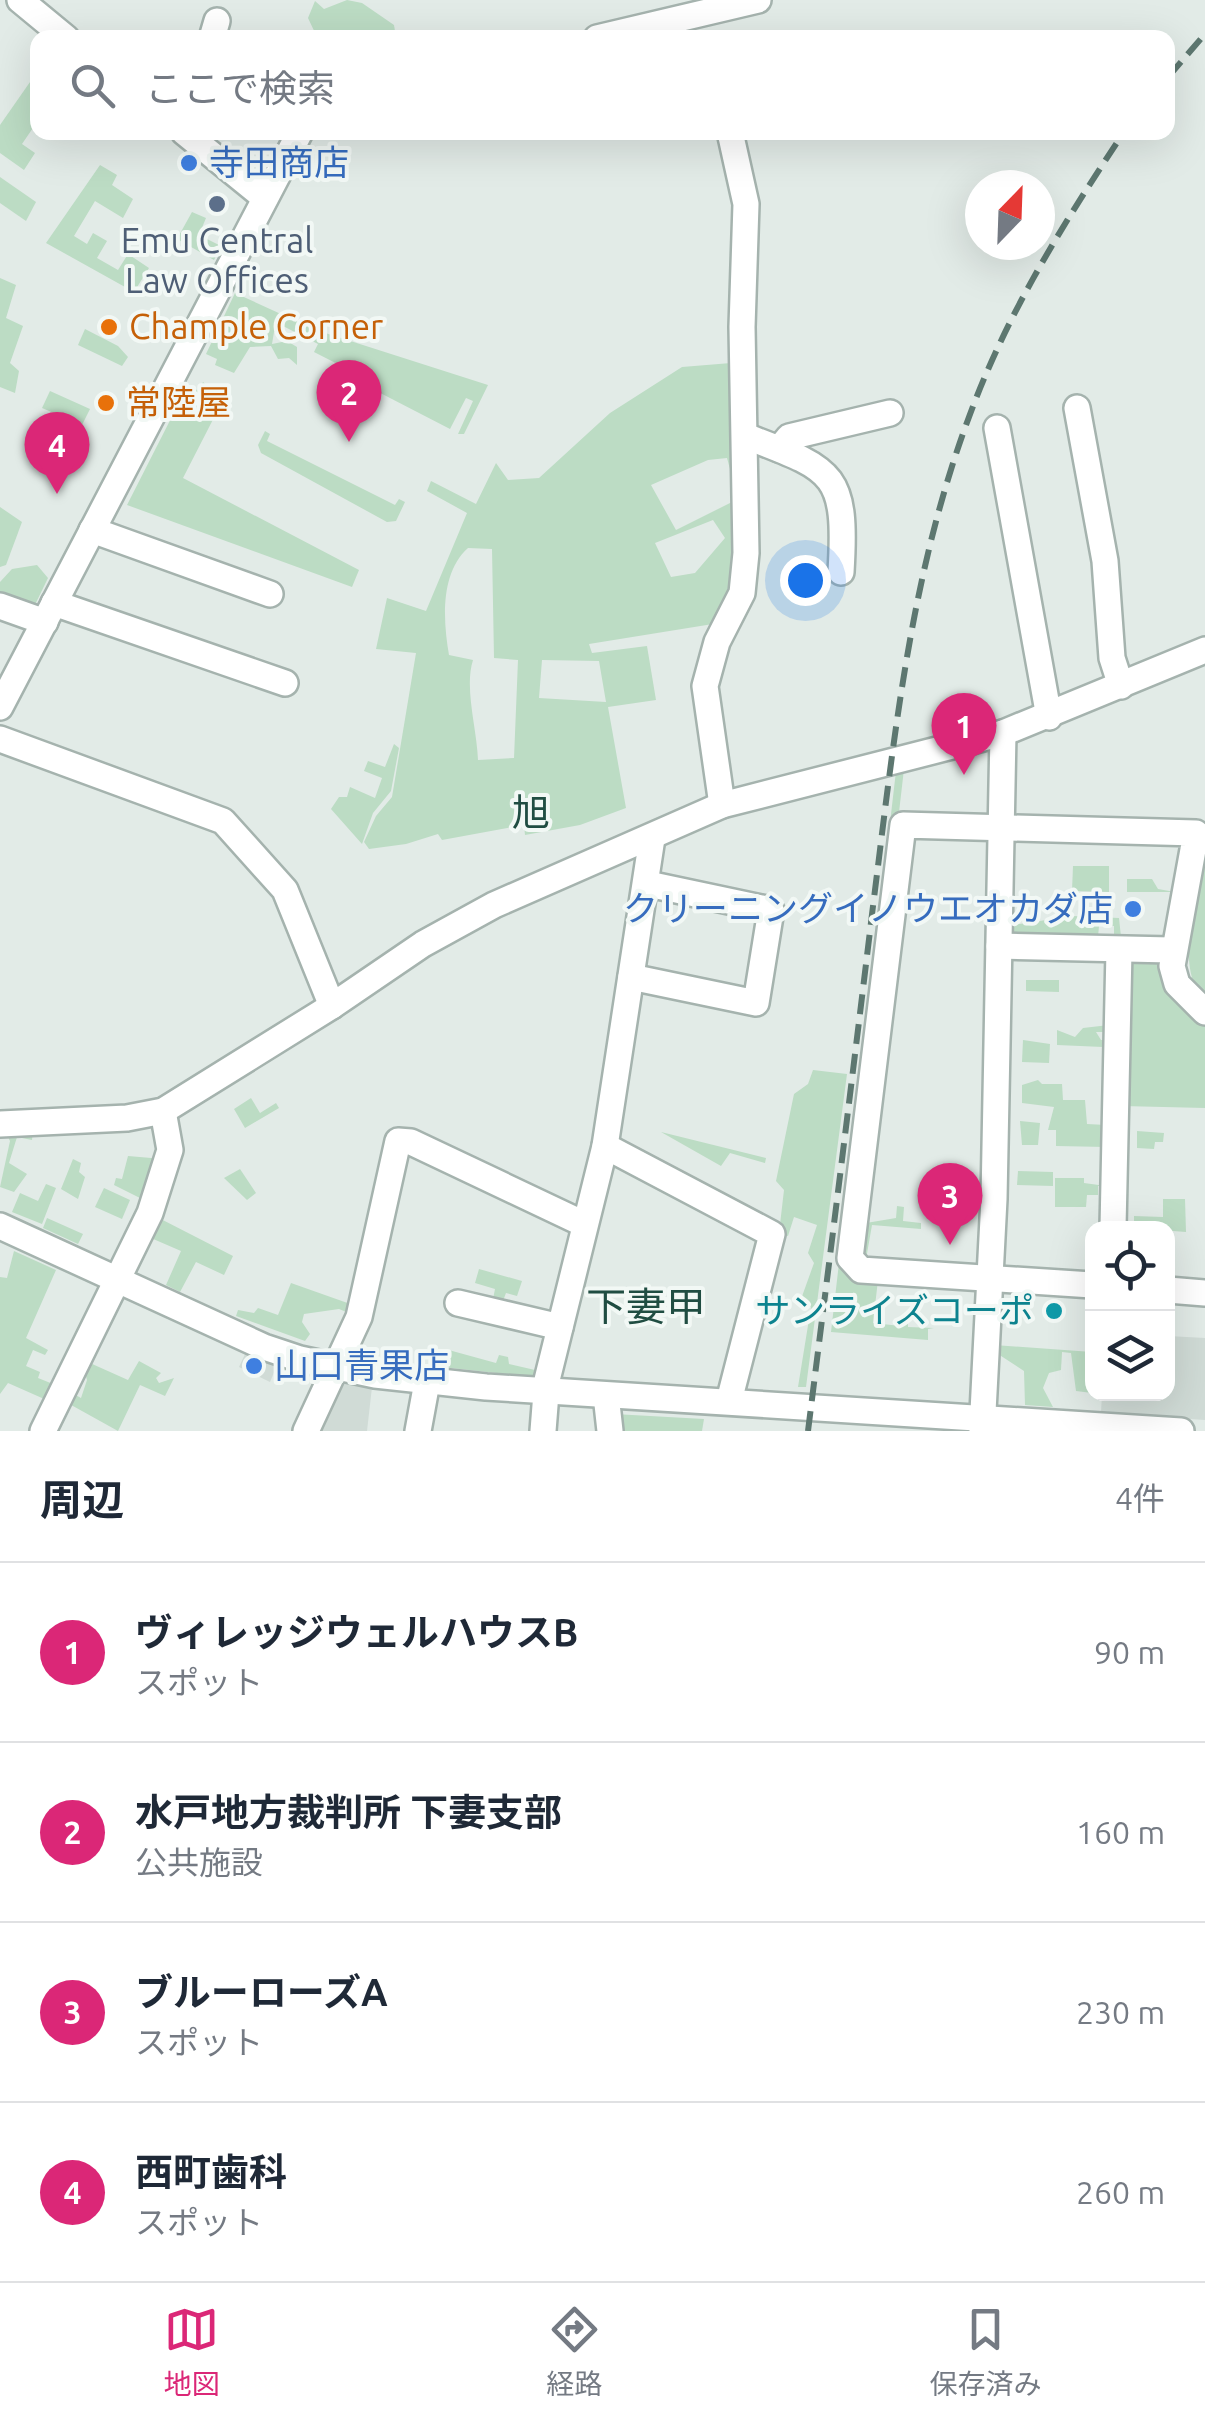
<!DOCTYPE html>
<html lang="ja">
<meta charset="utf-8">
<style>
:root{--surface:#fff;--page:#f6f6f7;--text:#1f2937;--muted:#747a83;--line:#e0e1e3;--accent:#db2777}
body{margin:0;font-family:Ubuntu,"Noto Sans JP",sans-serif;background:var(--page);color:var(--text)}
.controls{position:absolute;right:30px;bottom:30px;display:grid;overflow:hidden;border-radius:20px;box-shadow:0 10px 40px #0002}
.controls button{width:90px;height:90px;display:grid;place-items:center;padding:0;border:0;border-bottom:2px solid var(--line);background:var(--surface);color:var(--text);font:50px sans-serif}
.compass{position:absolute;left:965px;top:170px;width:90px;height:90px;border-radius:50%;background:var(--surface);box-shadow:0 10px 40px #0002;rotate:23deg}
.you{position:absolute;left:805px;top:580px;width:35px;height:35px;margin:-25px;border:8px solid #fff;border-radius:50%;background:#1a73e8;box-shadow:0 0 0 15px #1a73e833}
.badge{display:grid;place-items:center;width:65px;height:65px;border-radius:50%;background:var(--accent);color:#fff;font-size:32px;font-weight:700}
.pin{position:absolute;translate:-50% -82px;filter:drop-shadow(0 2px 5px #0008)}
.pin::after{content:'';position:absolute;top:52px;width:35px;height:30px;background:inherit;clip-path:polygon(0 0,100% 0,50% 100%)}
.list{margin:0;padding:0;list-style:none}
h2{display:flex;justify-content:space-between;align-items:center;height:130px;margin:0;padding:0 40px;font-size:42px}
h2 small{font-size:32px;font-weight:400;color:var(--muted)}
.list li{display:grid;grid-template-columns:65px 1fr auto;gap:30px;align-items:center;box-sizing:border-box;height:180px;padding:0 40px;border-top:2px solid var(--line)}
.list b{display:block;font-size:38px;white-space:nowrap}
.list p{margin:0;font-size:32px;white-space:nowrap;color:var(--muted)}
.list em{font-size:32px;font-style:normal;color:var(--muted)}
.icon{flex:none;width:55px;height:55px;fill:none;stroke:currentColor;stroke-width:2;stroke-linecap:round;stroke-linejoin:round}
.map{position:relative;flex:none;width:1205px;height:1431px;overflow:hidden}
.search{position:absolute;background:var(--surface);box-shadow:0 10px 40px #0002;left:30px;right:30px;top:30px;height:110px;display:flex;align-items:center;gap:25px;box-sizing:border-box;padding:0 35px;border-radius:20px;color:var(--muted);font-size:38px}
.sheet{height:850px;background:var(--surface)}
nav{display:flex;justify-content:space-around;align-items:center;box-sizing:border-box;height:140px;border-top:2px solid var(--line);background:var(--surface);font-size:28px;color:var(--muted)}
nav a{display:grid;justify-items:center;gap:5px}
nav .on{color:var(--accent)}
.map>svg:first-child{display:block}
</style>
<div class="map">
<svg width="1205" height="1431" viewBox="0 0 1205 1431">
<rect width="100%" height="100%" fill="#e2ebe7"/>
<g fill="#d0dbd6">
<polygon points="1168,1336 1205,1338 1205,1420 1101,1413 1102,1394 1168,1394"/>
<polygon points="246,1352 278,1363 270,1382 239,1367"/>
<polygon points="333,1379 372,1387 367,1431 306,1431"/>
</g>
<g fill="#bcdcc4" fill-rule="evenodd">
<polygon points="347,0 362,3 394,25 396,37 317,37 308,18 315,1 324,9"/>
<polygon points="37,72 37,122 22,144 35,153 24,170 0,153 0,125"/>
<polygon points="100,165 117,175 112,185 133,199 123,218 95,201 74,236 87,244 93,233 107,241 97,258 118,270 128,254 149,268 134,292 46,243"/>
<polygon points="0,177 36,202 26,221 0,203"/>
<polygon points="192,212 206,218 199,235 221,246 214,260 177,239"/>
<polygon points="0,278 16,285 6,318 23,326 10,363 19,371 15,393 0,387"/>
<polygon points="235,293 316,330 488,385 464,434 458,434 473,401 466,398 450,429 359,382 361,376 314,352 318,344 283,326 278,333 274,332 272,344 287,341 297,347 297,365 289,358 278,359 271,346 250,347 234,373 215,365 217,359 206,354"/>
<polygon points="85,329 118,346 128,357 122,366 78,345"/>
<path d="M731 363 733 480 727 458 708 460 651 485 676 530 742 497 738 558 730 561 731 568 737 569 719 623 589 644 592 653 647 646 656 700 608 707 626 808 580 825 525 835 524 825 442 840 438 834 406 844 369 849 364 842 376 816 392 797 416 653 376 649 387 598 426 611 467 513 427 491 431 481 476 504 496 463 508 480 539 478 610 413 682 367ZM713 520 725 538 695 573 671 577 655 543ZM468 548 492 549 494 658 518 660 514 758 478 760C477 729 464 688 473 660L449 655C443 621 440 573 468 548ZM542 660 599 661 606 702 539 698Z"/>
<polygon points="203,382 223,400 183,478 359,570 352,587 127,505 188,385 199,391"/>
<polygon points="50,391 90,409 82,425 42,408"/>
<polygon points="265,431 270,434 267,441 395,505 399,499 405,502 396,521 387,522 261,453 258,445"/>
<polygon points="0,507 22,522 6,565 0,567"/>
<polygon points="37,565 48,578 32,611 0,599 0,582 12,569"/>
<polygon points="394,744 399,748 391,791 373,813 362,844 331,809 339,797 347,797 350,787 375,798 382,778 364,771 368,761 385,767"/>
<polygon points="904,769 846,1271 850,1278 878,1280 873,1323 901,1326 902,1317 908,1317 908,1327 934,1328 928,1329 928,1340 831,1332 896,771"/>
<path d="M1205 839V999C1172 973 1198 874 1205 839Z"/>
<polygon points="1073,866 1109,866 1109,892 1072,891"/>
<polygon points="1127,879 1152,879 1158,889 1175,892 1127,892"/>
<polygon points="1073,916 1119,918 1121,937 1114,940 1114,926 1099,926 1098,937 1069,940 1069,934 1041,933 1040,941 1017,941 1005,926"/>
<polygon points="1136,959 1158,960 1205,1020 1205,1108 1122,1106 1130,964"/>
<polygon points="1026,980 1059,980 1059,992 1026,991"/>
<polygon points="1109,1025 1109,1032 1096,1032 1101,1040 1112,1040 1103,1047 1057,1045 1057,1030 1075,1037 1083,1028"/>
<polygon points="1023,1040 1050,1044 1049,1063 1022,1062"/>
<polygon points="813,1070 847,1074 806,1387 798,1387 811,1307 800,1302 814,1263 808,1253 817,1225 794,1217 788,1236 779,1233 784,1190 776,1181 794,1094 808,1084"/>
<polygon points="1038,1080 1042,1084 1062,1084 1063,1100 1085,1100 1087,1124 1106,1125 1107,1147 1056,1146 1056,1130 1048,1130 1054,1107 1022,1103 1022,1085"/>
<polygon points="251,1098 260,1113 276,1103 279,1108 245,1128 234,1109"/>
<polygon points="1020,1121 1040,1123 1038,1145 1022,1145"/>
<polygon points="33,1129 32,1140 17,1137 9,1163 27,1174 14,1192 0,1187 10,1141 5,1131"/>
<polygon points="1137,1131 1164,1133 1163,1142 1155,1142 1154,1149 1137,1148"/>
<polygon points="661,1132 766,1158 765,1163 730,1153 721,1166"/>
<polygon points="128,1156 163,1159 142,1199 114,1185 116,1178 122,1179"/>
<polygon points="73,1159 81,1163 79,1172 85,1177 78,1199 61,1189"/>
<polygon points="240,1169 256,1193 247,1200 224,1178"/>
<polygon points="1018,1171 1053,1172 1053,1186 1017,1185"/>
<polygon points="1055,1178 1084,1178 1084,1183 1106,1186 1098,1186 1098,1195 1087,1195 1086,1207 1055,1207"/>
<polygon points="46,1184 56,1188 42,1224 12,1212 20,1193 38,1201"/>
<polygon points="104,1188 130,1200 122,1219 95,1207"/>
<polygon points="1163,1199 1185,1199 1186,1232 1134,1228 1134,1216 1163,1217"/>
<polygon points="897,1206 904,1207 903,1221 921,1223 921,1229 872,1225 865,1265 855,1251 860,1224 896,1218"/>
<polygon points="153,1215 233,1256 224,1275 196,1262 180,1292 166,1285 181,1251 144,1235"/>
<polygon points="47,1218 83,1234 78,1244 43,1228"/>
<polygon points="14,1251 56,1270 26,1338 48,1350 45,1355 33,1350 26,1366 40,1372 38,1378 58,1386 51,1402 8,1383 0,1394 0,1277 7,1278"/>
<polygon points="479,1269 522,1281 517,1296 506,1293 501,1306 492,1304 495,1289 475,1283"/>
<polygon points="291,1283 356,1306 354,1315 339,1309 304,1314 302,1322 310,1334 305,1341 236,1316 238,1310 254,1313 258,1308 278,1315"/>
<polygon points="994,1345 1092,1352 1092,1393 1076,1391 1071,1353 1062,1352 1061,1370 1049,1373 1043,1388 1053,1407 1025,1405 1024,1371 998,1354"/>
<polygon points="445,1349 496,1363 499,1355 508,1357 509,1364 535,1370 534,1377 442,1367"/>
<polygon points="81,1359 128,1380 139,1361 161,1373 156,1378 159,1383 174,1378 165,1396 140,1385 118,1431 64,1401 72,1393 81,1398 87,1380"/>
<polygon points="614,1414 704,1419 702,1431 616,1431"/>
</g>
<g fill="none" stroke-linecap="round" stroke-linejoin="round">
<g stroke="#a5b3ae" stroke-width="30">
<g id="minor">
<polyline points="20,0 66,38"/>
<polyline points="212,38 217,21"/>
<polyline points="597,38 758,0"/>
<polyline points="184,132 265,198"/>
<polyline points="1077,408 1105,561 1112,658 1121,686"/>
<polyline points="997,428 1049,717"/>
<path d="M745 436C834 470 847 472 841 572"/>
<polyline points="779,449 789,437 890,413"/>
<polyline points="92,530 270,594"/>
<polyline points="54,603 285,683"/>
<polyline points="0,606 45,622"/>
<polyline points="0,707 300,132"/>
<polyline points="0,739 223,821 285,890 332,1006"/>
<polyline points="722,805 705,686 717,642 742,593 746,553 742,327 746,204 730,132"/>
<polyline points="999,946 1171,950"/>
<polyline points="631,977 756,1003 771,910 648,884"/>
<polyline points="0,1124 127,1118 163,1111 332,1006 423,944 494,905 722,805 1003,733 1205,650"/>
<polyline points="605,1146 772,1234 729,1401"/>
<polyline points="0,1226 264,1347 300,1359 375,1375 486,1387 1181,1431"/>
<polyline points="1113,1228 1119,950"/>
<polyline points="1092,1285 861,1270 850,1258 903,825 1196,833 1172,966 1177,984 1205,1012"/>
<polyline points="1168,1290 1205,1293"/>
<polyline points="458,1303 560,1327"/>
<polyline points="606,1395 610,1431"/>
<polyline points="43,1431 150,1213 170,1150 163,1111"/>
<polyline points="306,1431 359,1317 398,1141 411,1142 584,1224"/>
<polyline points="418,1431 427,1382"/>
<polyline points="543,1431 547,1380 605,1146 652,838"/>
<polyline points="982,1431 994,1199 1003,733"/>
</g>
</g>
<use href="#minor" stroke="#fff" stroke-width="25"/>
<g stroke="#5d7770" stroke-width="6" stroke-dasharray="20 10" stroke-linecap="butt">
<polyline points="1168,77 1205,34"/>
<path d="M808 1431C830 1256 852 1081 873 906 894 740 910 575 969 417 1007 313 1063 224 1124 132"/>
</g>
</g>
<g fill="#3f7fe0" stroke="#f2f8f5" stroke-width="4">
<circle cx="189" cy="163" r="10"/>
<circle cx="1133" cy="909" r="10"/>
<circle cx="254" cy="1366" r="10"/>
</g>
<circle fill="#5c6f8a" stroke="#f2f8f5" stroke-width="4" cx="217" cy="204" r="10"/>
<g fill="#e8710a" stroke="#f2f8f5" stroke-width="4">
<circle cx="109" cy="327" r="10"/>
<circle cx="106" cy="403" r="10"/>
</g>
<circle fill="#0f9aa8" stroke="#f2f8f5" stroke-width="4" cx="1054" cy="1311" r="10"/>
<g text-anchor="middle" stroke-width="8" stroke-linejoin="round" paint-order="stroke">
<g font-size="35" fill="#366cbe" stroke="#f2f8f5" text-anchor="start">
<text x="209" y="175">寺田商店</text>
<text x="1113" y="921" text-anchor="end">クリーニングイノウエオカダ店</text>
<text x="274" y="1378">山口青果店</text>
</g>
<g font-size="35" fill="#4e5e75" stroke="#f2f8f5">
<text x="217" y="253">Emu Central<tspan x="217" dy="40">Law Offices</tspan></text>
</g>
<g font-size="35" fill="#c56008" stroke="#f2f8f5" text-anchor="start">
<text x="129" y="339">Chample Corner</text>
<text x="126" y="415">常陸屋</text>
</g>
<g font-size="35" fill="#0d838f" stroke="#f2f8f5" text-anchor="end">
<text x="1034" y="1323">サンライズコーポ</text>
</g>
<g font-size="38" fill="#204d42" stroke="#f2f8f5">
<text x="531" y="826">旭</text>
</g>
<g font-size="40" fill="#204d42" stroke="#f2f8f5">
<text x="646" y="1321">下妻甲</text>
</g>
</g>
</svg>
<div class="controls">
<button><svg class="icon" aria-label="locate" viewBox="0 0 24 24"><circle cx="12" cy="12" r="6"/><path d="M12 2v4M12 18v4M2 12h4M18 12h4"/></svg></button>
<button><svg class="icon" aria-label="layers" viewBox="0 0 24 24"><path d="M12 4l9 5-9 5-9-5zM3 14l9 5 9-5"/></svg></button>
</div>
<svg class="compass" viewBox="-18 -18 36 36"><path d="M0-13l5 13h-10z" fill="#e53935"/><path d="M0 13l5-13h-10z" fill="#747a83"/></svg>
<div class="you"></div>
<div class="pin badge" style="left:964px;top:775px">1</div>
<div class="pin badge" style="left:349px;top:442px">2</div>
<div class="pin badge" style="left:950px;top:1245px">3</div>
<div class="pin badge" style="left:57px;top:494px">4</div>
<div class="search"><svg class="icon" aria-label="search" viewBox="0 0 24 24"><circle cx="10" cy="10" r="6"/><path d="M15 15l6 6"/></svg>ここで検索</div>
</div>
<section class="sheet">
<h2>周辺<small>4件</small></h2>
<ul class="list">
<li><span class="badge">1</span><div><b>ヴィレッジウェルハウスB</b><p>スポット</p></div><em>90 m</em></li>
<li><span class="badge">2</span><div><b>水戸地方裁判所 下妻支部</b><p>公共施設</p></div><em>160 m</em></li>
<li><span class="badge">3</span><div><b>ブルーローズA</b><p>スポット</p></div><em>230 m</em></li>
<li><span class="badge">4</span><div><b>西町歯科</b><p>スポット</p></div><em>260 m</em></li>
</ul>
</section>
<nav>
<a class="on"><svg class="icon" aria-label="map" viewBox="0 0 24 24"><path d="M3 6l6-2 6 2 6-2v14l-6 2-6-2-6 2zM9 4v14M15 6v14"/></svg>地図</a>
<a><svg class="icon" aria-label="directions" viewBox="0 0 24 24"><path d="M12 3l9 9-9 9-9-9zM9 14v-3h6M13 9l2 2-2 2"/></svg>経路</a>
<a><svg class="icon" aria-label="saved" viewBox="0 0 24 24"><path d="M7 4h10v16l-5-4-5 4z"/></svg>保存済み</a>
</nav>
